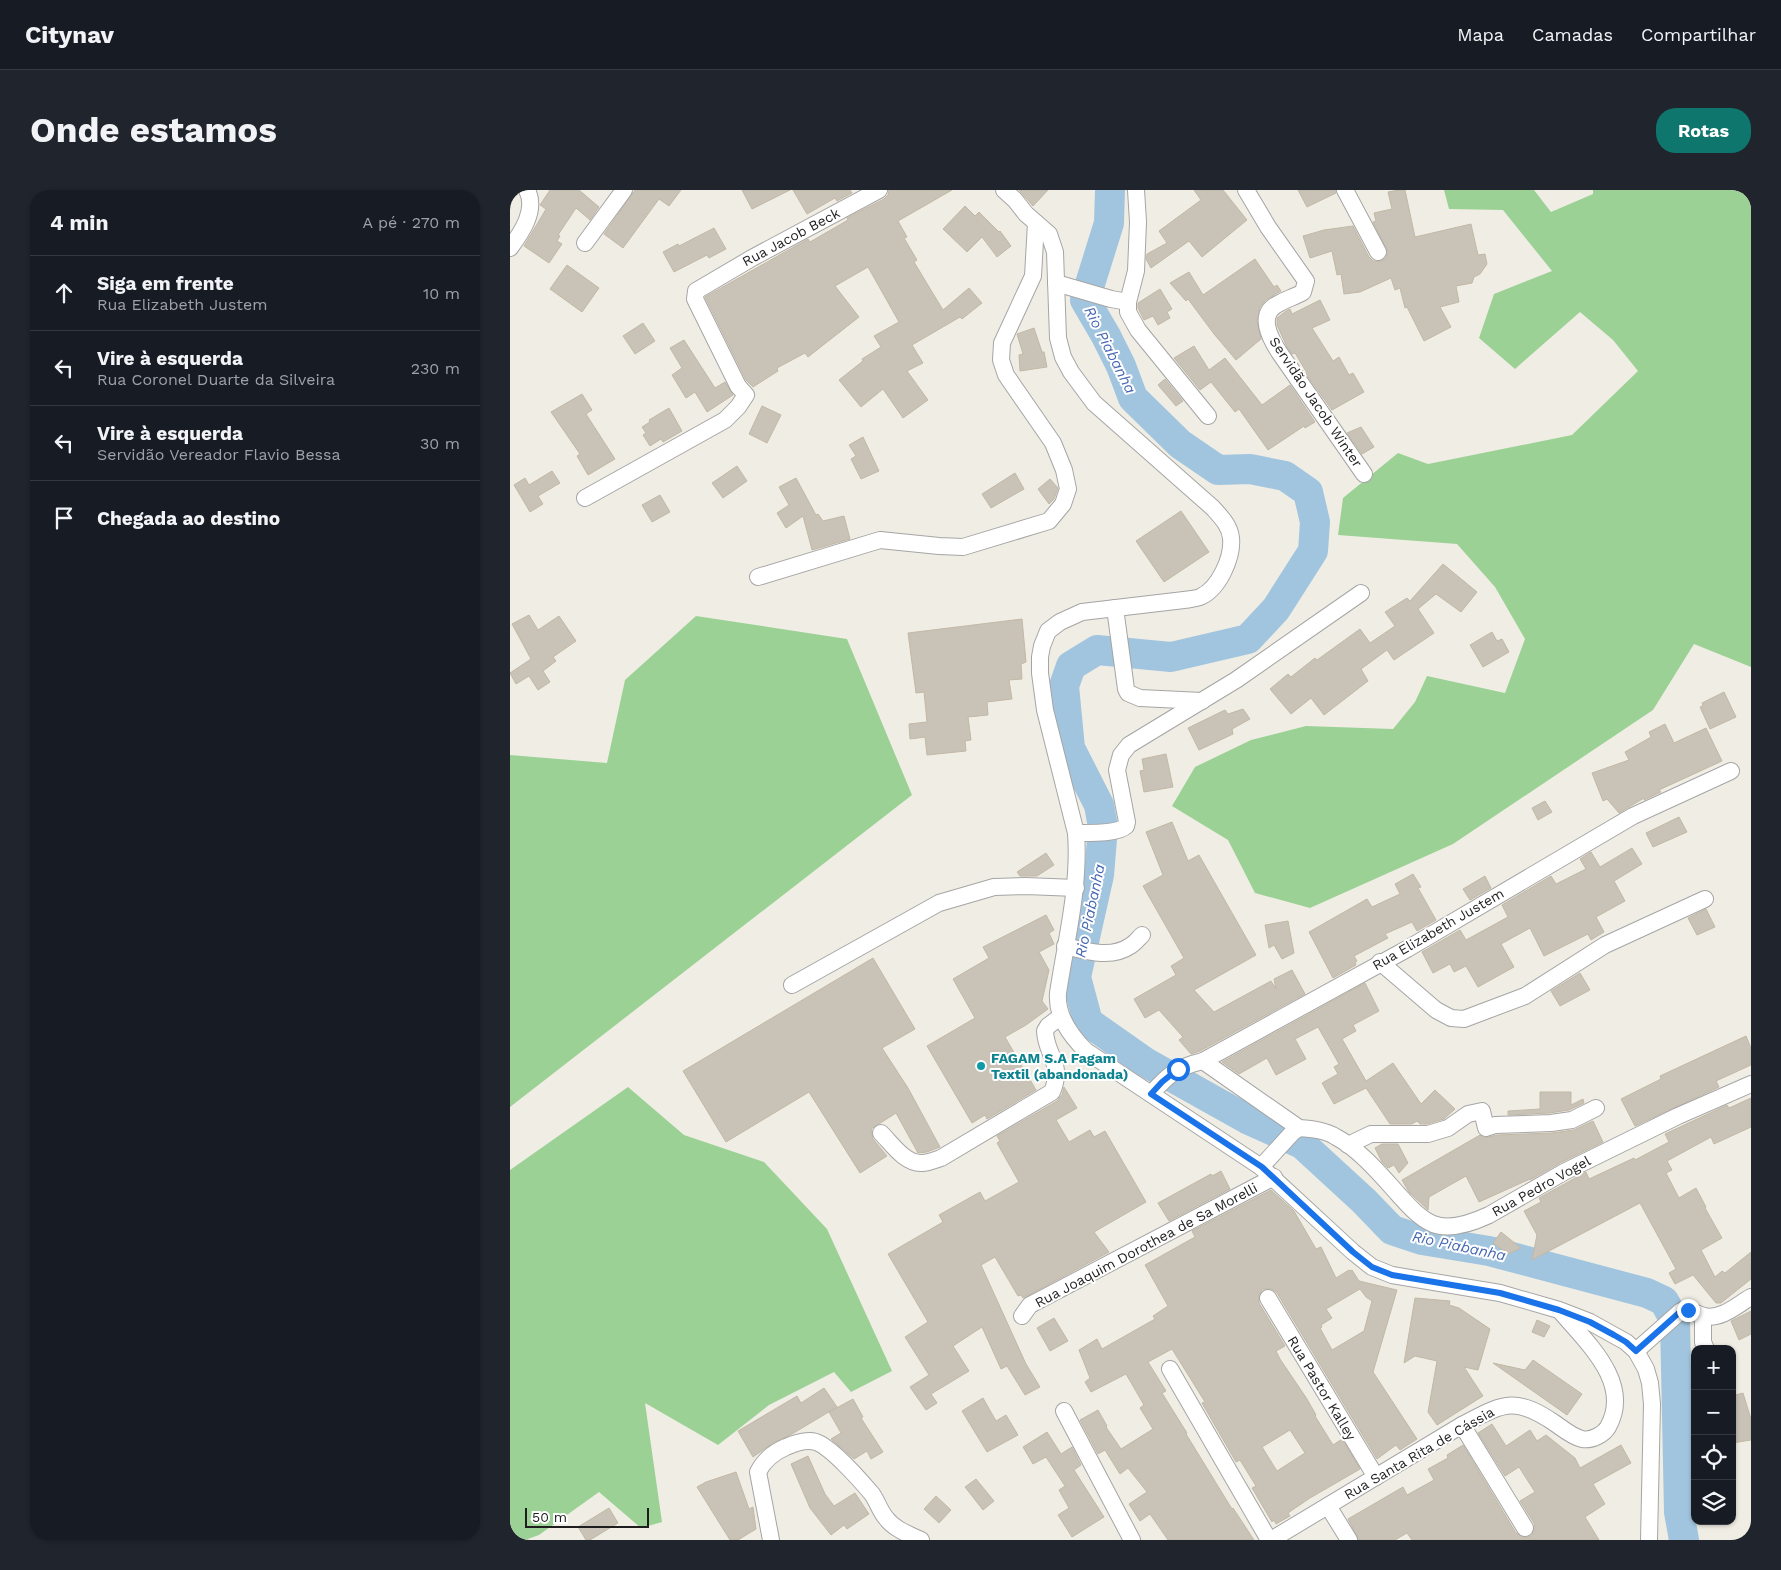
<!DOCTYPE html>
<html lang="pt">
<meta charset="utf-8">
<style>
:root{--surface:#171b24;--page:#20242c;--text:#f1f3f6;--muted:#9ea1a6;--line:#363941;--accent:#0f766e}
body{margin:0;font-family:"Work Sans",sans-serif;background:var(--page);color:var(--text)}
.controls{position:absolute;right:15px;bottom:15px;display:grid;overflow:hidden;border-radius:10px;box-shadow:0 1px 4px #0004}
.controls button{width:45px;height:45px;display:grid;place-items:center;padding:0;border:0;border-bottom:1px solid var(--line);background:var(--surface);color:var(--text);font:25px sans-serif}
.scale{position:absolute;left:15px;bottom:12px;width:124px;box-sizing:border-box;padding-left:5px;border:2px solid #1e1e1e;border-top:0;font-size:14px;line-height:18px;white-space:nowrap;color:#1e1e1e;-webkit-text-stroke:4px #fff;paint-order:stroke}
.stop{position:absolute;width:15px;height:15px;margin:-11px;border:4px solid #1a73e8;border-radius:50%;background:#fff}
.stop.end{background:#1a73e8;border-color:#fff;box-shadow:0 1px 5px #0008}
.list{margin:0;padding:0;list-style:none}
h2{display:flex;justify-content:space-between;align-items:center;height:65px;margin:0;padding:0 20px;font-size:21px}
h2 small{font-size:16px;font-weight:400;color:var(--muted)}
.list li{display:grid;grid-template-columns:32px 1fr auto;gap:15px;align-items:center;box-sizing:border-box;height:75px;padding:0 20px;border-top:1px solid var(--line)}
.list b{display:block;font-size:19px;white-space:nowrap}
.list p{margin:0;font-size:16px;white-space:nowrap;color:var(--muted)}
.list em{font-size:16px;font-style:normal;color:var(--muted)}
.icon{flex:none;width:28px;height:28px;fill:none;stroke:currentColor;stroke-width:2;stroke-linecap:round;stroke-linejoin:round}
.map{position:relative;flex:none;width:1241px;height:1350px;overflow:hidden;border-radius:20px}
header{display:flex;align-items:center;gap:30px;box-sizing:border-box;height:70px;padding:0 25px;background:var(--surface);border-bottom:1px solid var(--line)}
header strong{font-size:24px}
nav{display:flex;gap:28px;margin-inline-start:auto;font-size:18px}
.intro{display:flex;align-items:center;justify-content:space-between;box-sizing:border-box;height:120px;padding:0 30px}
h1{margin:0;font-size:35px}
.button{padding:12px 22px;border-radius:20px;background:var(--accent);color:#fff;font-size:18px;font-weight:700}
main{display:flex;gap:30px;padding:0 30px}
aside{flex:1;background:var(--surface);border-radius:20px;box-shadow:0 1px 4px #0004}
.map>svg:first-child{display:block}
</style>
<header>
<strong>Citynav</strong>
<nav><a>Mapa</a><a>Camadas</a><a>Compartilhar</a></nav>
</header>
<div class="intro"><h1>Onde estamos</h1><a class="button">Rotas</a></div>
<main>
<aside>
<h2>4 min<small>A pé · 270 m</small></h2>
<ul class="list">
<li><svg class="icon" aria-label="ahead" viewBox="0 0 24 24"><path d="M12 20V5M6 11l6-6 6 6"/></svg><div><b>Siga em frente</b><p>Rua Elizabeth Justem</p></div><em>10 m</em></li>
<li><svg class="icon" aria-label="left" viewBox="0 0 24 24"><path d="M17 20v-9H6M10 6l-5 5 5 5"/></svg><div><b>Vire à esquerda</b><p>Rua Coronel Duarte da Silveira</p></div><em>230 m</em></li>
<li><svg class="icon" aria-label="left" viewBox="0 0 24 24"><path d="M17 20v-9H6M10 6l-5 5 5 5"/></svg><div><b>Vire à esquerda</b><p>Servidão Vereador Flavio Bessa</p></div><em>30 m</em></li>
<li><svg class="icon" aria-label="arrive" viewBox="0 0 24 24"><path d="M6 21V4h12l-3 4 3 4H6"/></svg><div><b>Chegada ao destino</b></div></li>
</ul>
</aside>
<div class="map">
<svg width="1241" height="1350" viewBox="0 0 1241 1350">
<rect width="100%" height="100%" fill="#f0eee4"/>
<g fill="#9cd196">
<polygon points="934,0 1024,0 1041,22 1083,4 1083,0 1241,0 1241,477 1184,454 1143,520 943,654 800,718 745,703 718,650 662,616 685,577 741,550 796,536 883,539 905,512 917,486 995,503 1015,449 985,397 947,354 828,345 833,308 888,263 918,274 1062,245 1128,181 1103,150 1070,122 1005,179 969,148 984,104 1042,81 993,20 939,19"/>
<polygon points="186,426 337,449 402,605 0,917 0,565 97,573 115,490"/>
<polygon points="118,897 174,945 254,972 317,1039 382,1181 341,1202 324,1182 259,1215 208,1255 135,1213 152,1332 131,1338 89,1302 29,1345 15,1350 0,1350 0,980"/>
</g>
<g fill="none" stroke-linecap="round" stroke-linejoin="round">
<polyline stroke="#a2c5df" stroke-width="30" points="600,0 599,33 575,110 596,146 611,176 623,208 670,254 708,280 740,279 775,286 798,302 805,332 803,361 766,419 738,449 661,467 587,460 561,476 554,496 560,558 589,615 593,637 589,685 566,787 578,832 635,872 737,929 792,954 854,1011 882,1040 912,1050 979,1061 1137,1103 1154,1111 1165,1131 1169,1322 1174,1350"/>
</g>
<g fill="#c8c2b7" stroke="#c2b8a5" fill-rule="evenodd">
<polygon points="40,0 69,0 89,17 80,30 66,18 48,45 50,46 47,51 52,54 39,73 14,56 36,19 30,15"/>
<polygon points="125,0 171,0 159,16 149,9 113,58 94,44"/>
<polygon points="232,0 280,0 242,19"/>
<polygon points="283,0 340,0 342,3 327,11 325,8 297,24"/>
<polygon points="379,0 442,0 388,31 397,47 394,48 407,70 404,72 433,120 459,98 472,113 452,129 450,127 402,155 413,173 397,181 418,210 393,228 373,199 351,217 329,190 353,171 352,169 371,157 364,146 389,132 358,77 325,96 349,127 298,167 295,163 267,178 268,181 243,197 236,190 195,107 298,49 300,52 338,30 337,28 374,9 378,5"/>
<polygon points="509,0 538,0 523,16"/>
<polygon points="684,0 713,0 737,30 692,67 679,51 641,78 636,69 637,64 657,53 649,41 691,10"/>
<polygon points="788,0 825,0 826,3 797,17"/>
<polygon points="889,0 895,0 905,47 961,34 968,65 975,64 977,74 970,84 964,87 962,93 946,96 949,112 930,117 941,137 914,151 897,117 895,118 890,98 885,100 881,88 850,102 834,104 831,84 827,85 822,61 800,68 793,46 814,40 843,36 859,67 863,71 872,71 876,68 878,62 863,32 866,31 864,23 882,19 878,2"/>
<polygon points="455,16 465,26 469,22 489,42 490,41 501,56 487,67 472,47 457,62 433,39"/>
<polygon points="204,38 216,59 199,68 197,65 164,82 153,62 168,54 169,56"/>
<polygon points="745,69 764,97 767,95 771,101 756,110 750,118 747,131 751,149 726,170 704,144 678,109 676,111 660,93 679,82 693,105"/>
<polygon points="57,75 89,98 72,122 40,99"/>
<polygon points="650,99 662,119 657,122 660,128 648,135 643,126 634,130 628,118 628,113"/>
<polygon points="810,110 820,130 802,138 823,171 829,167 839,185 843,183 854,202 822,220 796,184 797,183 785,163 782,164 777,157 767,135 767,128 776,121 780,119 782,124"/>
<polygon points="133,133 145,151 125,164 113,146"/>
<polygon points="524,138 532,162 534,162 537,177 510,181 509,165 513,164 507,144"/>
<polygon points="174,150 205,198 215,192 223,205 197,222 185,202 176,208 162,185 172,178 160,158"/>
<polygon points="684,156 699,180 715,168 752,215 780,195 805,232 795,238 794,236 758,260 729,219 725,222 701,192 690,200 664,168"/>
<polygon points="655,189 673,211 666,216 648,195"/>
<polygon points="72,204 82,220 76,224 105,269 78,285 67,266 70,264 41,222"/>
<polygon points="252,216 271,225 257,253 239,244"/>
<polygon points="159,218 172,241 153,252 151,249 140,256 133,245 136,243 132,237 140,232 139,230"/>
<polygon points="851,237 864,257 852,264 837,243"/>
<polygon points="353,247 369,281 351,289 341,269 346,266 339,255"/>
<polygon points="227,276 237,291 213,308 202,293"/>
<polygon points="42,281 50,293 28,306 33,314 20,322 4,295 15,288 19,295"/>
<polygon points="505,283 514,299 481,318 472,304"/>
<polygon points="286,288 306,325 308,324 313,331 334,326 340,349 302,360 293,326 276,338 267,323 279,315 269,297"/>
<polygon points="540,289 548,298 544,309 539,314 528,299"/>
<polygon points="150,305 160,322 142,332 132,315"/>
<polygon points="671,321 699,362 654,392 626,351"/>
<polygon points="933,374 967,402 951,422 926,404 908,419 924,443 884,470 877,460 851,479 858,491 814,525 801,508 781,524 760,499 778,484 781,487 805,468 807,470 850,439 860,453 885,436 875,422 897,408 900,411"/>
<polygon points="19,425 28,440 49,426 66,451 43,467 46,471 33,481 40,492 28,500 19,486 6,494 0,483 21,469 2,434"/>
<polygon points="512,429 516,472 511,474 512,489 499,490 502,509 477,512 478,525 458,527 461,550 455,551 456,561 417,565 415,547 400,549 399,534 417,532 414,502 406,503 398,443"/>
<polygon points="982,442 987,451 992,449 999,462 973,477 960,455"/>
<polygon points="1214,502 1226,527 1200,539 1190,517 1193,516 1192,513"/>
<polygon points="733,519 740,529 722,539 723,544 689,560 678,538 715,520 718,524"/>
<polygon points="1155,534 1164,553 1196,538 1212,571 1149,600 1151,602 1134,610 1134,608 1109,623 1097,609 1093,611 1082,583 1119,570 1115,562 1141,547 1139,542"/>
<polygon points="656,564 663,597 634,602 630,581 634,580 632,569"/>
<polygon points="1035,611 1042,622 1028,630 1022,618"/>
<polygon points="1169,627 1177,642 1143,657 1136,643"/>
<polygon points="662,632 678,671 689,665 746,765 684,800 704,822 761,791 766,799 764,789 782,780 795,804 690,861 681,864 669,850 673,847 649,820 635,828 624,809 666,785 661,776 674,768 633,696 653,685 636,642"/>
<polygon points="1122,658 1132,674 1104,691 1115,711 1086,727 1094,742 1081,750 1078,744 1034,766 1020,738 991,754 1004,777 968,797 956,776 944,782 940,774 923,783 912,762 950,740 956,750 998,727 992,715 1041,686 1046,694 1076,679 1070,669 1081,662 1090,677"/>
<polygon points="536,663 544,675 527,686 510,686 507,682"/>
<polygon points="903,684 911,697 908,698 926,730 907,741 902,732 875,744 878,748 844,766 847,771 845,772 846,775 823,788 799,742 857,709 862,717 890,704 885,694"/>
<polygon points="975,686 981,698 960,710 953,699"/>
<polygon points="1196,719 1205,737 1187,745 1178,728"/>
<polygon points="536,725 544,740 539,743 544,754 529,762 539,780 532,811 538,819 516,835 495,847 526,900 477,929 475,925 462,933 417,856 465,828 443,789 479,768 473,757"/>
<polygon points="778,731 784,763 772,769 764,755 759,758 755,735"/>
<polygon points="363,768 405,839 372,858 398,898 430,957 417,962 408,963 386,923 361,939 363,949 377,966 350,983 299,902 216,952 173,881"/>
<polygon points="1070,783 1080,800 1050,816 1041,801"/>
<polygon points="855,793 869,821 843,835 846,841 832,849 856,891 883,873 911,914 925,900 945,919 934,929 917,934 910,934 907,931 902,934 880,934 856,898 824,914 812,893 828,884 824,877 829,874 808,837 785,849 796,869 766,885 757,868 729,884 712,872"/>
<polygon points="1236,846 1241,858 1241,875 1206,891 1209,897 1125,936 1111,909 1151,889 1150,886"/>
<polygon points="554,897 567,918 546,930 559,952 580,940 584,947 595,941 636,1012 584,1042 599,1062 513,1108 511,1105 508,1106 485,1067 471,1075 516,1174 530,1197 515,1205 497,1176 491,1179 472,1137 443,1156 459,1181 421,1204 427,1213 416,1220 400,1197 419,1185 395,1147 418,1132 378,1064 433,1032 429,1025 470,1002 475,1011 509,992 487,953 490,951 487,946 547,911 552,905"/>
<polygon points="1030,902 1061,902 1061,915 1073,909 1074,913 1059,920 1040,923 998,925 998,921 1030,919"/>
<polygon points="1241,908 1241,937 1204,954 1201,947 1157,971 1162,980 1156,983 1169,1008 1186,998 1196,1017 1195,1018 1212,1048 1191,1060 1205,1087 1212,1081 1215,1083 1241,1062 1241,1089 1211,1113 1206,1113 1183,1085 1165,1094 1159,1083 1166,1079 1130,1013 1022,1070 1027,1045 1014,1021 1031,1012 1029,1008 1076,982 1079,989 1124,968 1125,970 1159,952 1155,944 1217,915 1219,918"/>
<polygon points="1083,931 1093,952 1050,973 1020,990 1020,989 969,1012 956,986 919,1007 918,1020 899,1002 892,990 970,945 974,948 987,945 1042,943 1064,940"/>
<polygon points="872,954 888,954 898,973 889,983 884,975 878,978 872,972 865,958"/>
<polygon points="711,981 720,999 659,1031 648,1013 701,984 702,986"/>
<path d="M761 1000 784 1021 806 1059 811 1057 826 1088 839 1080 840 1081 842 1080 849 1091 887 1100 863 1182 907 1249 890 1260 886 1255 867 1269 767 1103 762 1099H753L749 1104V1113L775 1156 766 1161 770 1169 797 1209 806 1225 805 1226 823 1255 832 1249 850 1279 800 1308 778 1323 780 1326 766 1334 764 1330 762 1332 742 1298 746 1296 730 1270 726 1272 692 1213 695 1212 662 1159 638 1172 656 1201 652 1203 677 1243 676 1244 722 1319 723 1318 744 1350H658L640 1324 630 1331 619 1314 637 1302 618 1278 610 1284 595 1260 588 1264 570 1230 588 1220 597 1236 596 1237 611 1259 643 1239 630 1218 634 1215 616 1184 581 1202 575 1192 580 1188 569 1160 587 1149 592 1159 645 1129 643 1126 658 1116 635 1075 685 1047 682 1041ZM850 1099 856 1107 862 1111 854 1141 822 1160 810 1138 812 1137 811 1135 822 1128 816 1119ZM780 1240 795 1263 767 1281 752 1257Z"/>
<polygon points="991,1042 1011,1058 998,1064 983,1053"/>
<polygon points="905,1108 940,1111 939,1115 949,1118 980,1139 968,1180 954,1177 973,1206 927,1235 918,1222 927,1171 905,1166 894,1173"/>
<polygon points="1241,1121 1241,1144 1229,1150 1221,1131"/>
<polygon points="544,1128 558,1151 540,1161 527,1138"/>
<polygon points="1027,1130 1040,1136 1034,1147 1022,1142"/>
<polygon points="1023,1170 1072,1204 1057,1225 983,1173 1015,1180"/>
<polygon points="314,1198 327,1217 282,1244 263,1253 243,1267 228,1241 287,1206 291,1213"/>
<polygon points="1233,1203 1241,1229 1241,1250 1222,1253 1222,1235 1226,1234 1222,1221 1222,1206"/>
<polygon points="473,1208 486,1231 496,1225 508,1245 477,1262 452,1221"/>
<polygon points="343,1209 353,1227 351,1228 373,1262 361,1269 357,1261 344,1269 321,1249 331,1243 319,1222"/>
<polygon points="982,1234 996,1256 1020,1240 1027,1251 1036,1245 1065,1268 1070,1278 1111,1255 1121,1273 1083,1294 1095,1314 1075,1327 1089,1350 902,1350 897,1343 885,1350 849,1350 838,1329 893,1297 897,1305 924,1290 918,1279 938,1268 937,1265 953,1255 1006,1343 1015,1348 1021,1346 1025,1338 1024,1333 1010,1311 1025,1302 1009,1277 995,1286 968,1243"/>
<polygon points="537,1242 551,1264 562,1257 571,1275 564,1280 594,1327 562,1347 548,1325 559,1318 549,1300 555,1296 536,1267 523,1274 513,1257"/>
<polygon points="298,1266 315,1304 324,1316 345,1303 359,1324 337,1339 334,1335 321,1345 300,1318 281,1274"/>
<polygon points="226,1282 239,1319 243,1317 246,1339 228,1350 220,1350 187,1297 196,1292"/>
<polygon points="466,1289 484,1311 473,1320 455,1297"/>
<polygon points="426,1306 441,1320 429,1333 414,1319"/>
<polygon points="99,1318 108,1333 80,1350 76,1350 68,1337"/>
</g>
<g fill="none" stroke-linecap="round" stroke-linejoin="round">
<g stroke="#a5a5a5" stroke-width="18">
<g id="minor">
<path d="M494 0 505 10 516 24 539 44 545 62 548 148 553 167 561 182 584 213 703 318C711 327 720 336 721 348 723 367 709 399 690 407 685 409 679 409 674 410L572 422 550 432 538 441 532 456 530 467V483L535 520 566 643C570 697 556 750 548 803 546 826 560 845 576 861L751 977 843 1062 862 1077 882 1085 990 1103 1049 1120 1080 1132 1116 1152 1126 1161 1136 1179 1140 1193 1142 1214 1139 1350"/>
<polyline points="626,0 628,32 626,81 618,112 618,122 628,140 698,226"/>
<path d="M736 0 758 37 796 91 793 102C785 107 776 109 768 114 747 124 760 148 769 162L854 284"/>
<polyline points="835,0 868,62"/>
<polyline points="75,53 114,0"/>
<path d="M0 58C12 42 27 20 17 0"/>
<polyline points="546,93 601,109 618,112"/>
<polyline points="75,308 215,230 228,217 236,205 228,196 185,109 186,101 242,68 369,0"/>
<polyline points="248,387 370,350 429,356 453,357 539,331 553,314 558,299 554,280 543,253 496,185 491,170 492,153 523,86 526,33"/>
<polyline points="605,418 616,499 618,503 630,508 692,511"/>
<path d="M566 643C579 643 608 644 616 636L617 632 607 580 611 565 619 555 726 490 851 403"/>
<path d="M555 756C576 761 601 769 620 756 624 754 628 749 632 745"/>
<polyline points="870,772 926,820 941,828 954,829 1015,806 1095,755 1195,709"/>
<polyline points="282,795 429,713 484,697 516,696 566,698"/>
<path d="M693 871 789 938C802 939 815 940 826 947 849 959 871 985 888 1004 898 1015 909 1028 923 1034 941 1041 964 1032 979 1025L1054 982 1168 926 1241 894"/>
<path d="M641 904C658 885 667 877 693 871L897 759 1123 626 1221 581"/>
<path d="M371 943C382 954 395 974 412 973 418 973 425 970 431 968L542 902C554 873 536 866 535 841L538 836 550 827"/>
<polyline points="838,955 861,944 918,944 938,938 958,924 972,921 976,938 985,935 1041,933 1062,930 1086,918"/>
<polyline points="751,977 783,942 789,938"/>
<polyline points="758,1108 866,1287"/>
<polyline points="512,1126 520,1115 764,987"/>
<polyline points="1193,1126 1193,1152 1196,1159"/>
<path d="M1126 1161 1171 1121C1182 1119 1184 1123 1194 1126 1211 1130 1227 1115 1241 1107"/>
<polyline points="660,1179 759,1350"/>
<polyline points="554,1221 622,1350"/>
<polyline points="952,1235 1015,1338"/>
<polyline points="818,1316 839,1350"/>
<path d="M261 1350 248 1282C254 1270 264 1262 276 1257 285 1253 296 1249 306 1252 321 1257 351 1291 362 1304 367 1311 370 1321 376 1328 384 1339 398 1344 411 1350"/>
<path d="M761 1350 952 1235C993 1214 1004 1205 1046 1234 1053 1239 1063 1247 1072 1249 1082 1251 1094 1244 1098 1237 1123 1193 1076 1152 1051 1122"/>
</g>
</g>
<use href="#minor" stroke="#fff" stroke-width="16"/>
</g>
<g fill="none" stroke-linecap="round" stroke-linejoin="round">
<polyline stroke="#1a73e8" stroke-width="6" points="668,879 652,892 641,904 752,977 843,1062 862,1077 882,1085 990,1103 1049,1120 1080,1132 1104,1145 1116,1152 1126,1161 1171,1121 1178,1120"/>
</g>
<circle fill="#0f9aa8" stroke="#fff" stroke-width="2" cx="471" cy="876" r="5"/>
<g text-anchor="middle" stroke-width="4" stroke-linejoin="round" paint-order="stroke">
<g font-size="14" fill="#1e1e1e" stroke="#fff">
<text transform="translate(281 47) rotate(-28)" y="5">Rua Jacob Beck</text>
<text transform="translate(806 212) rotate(56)" y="5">Servidão Jacob Winter</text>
<text transform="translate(928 739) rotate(-30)" y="5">Rua Elizabeth Justem</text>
<text transform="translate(1031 996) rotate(-29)" y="5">Rua Pedro Vogel</text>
<text transform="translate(636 1055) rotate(-28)" y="5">Rua Joaquim Dorothea de Sa Morelli</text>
<text transform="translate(812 1198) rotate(59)" y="5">Rua Pastor Kalley</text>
<text transform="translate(909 1263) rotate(-30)" y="5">Rua Santa Rita de Cássia</text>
</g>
<g font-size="14" font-weight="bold" fill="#0d838f" stroke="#fff" text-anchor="start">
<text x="481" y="873">FAGAM S.A Fagam<tspan x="481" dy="16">Textil (abandonada)</tspan></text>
</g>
<g font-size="15" font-style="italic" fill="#4667b2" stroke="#fff">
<text transform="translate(600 160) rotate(63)" y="5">Rio Piabanha</text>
<text transform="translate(580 721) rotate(-78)" y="5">Rio Piabanha</text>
<text transform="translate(949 1056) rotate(12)" y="5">Rio Piabanha</text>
</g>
</g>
</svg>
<div class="controls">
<button>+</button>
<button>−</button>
<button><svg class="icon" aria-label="locate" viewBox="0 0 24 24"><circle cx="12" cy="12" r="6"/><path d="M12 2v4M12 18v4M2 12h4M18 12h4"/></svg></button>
<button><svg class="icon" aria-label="layers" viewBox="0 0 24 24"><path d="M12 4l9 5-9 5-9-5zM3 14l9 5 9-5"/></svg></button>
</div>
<div class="scale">50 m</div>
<div class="stop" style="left:668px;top:879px"></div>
<div class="stop end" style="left:1178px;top:1120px"></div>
</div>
</main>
